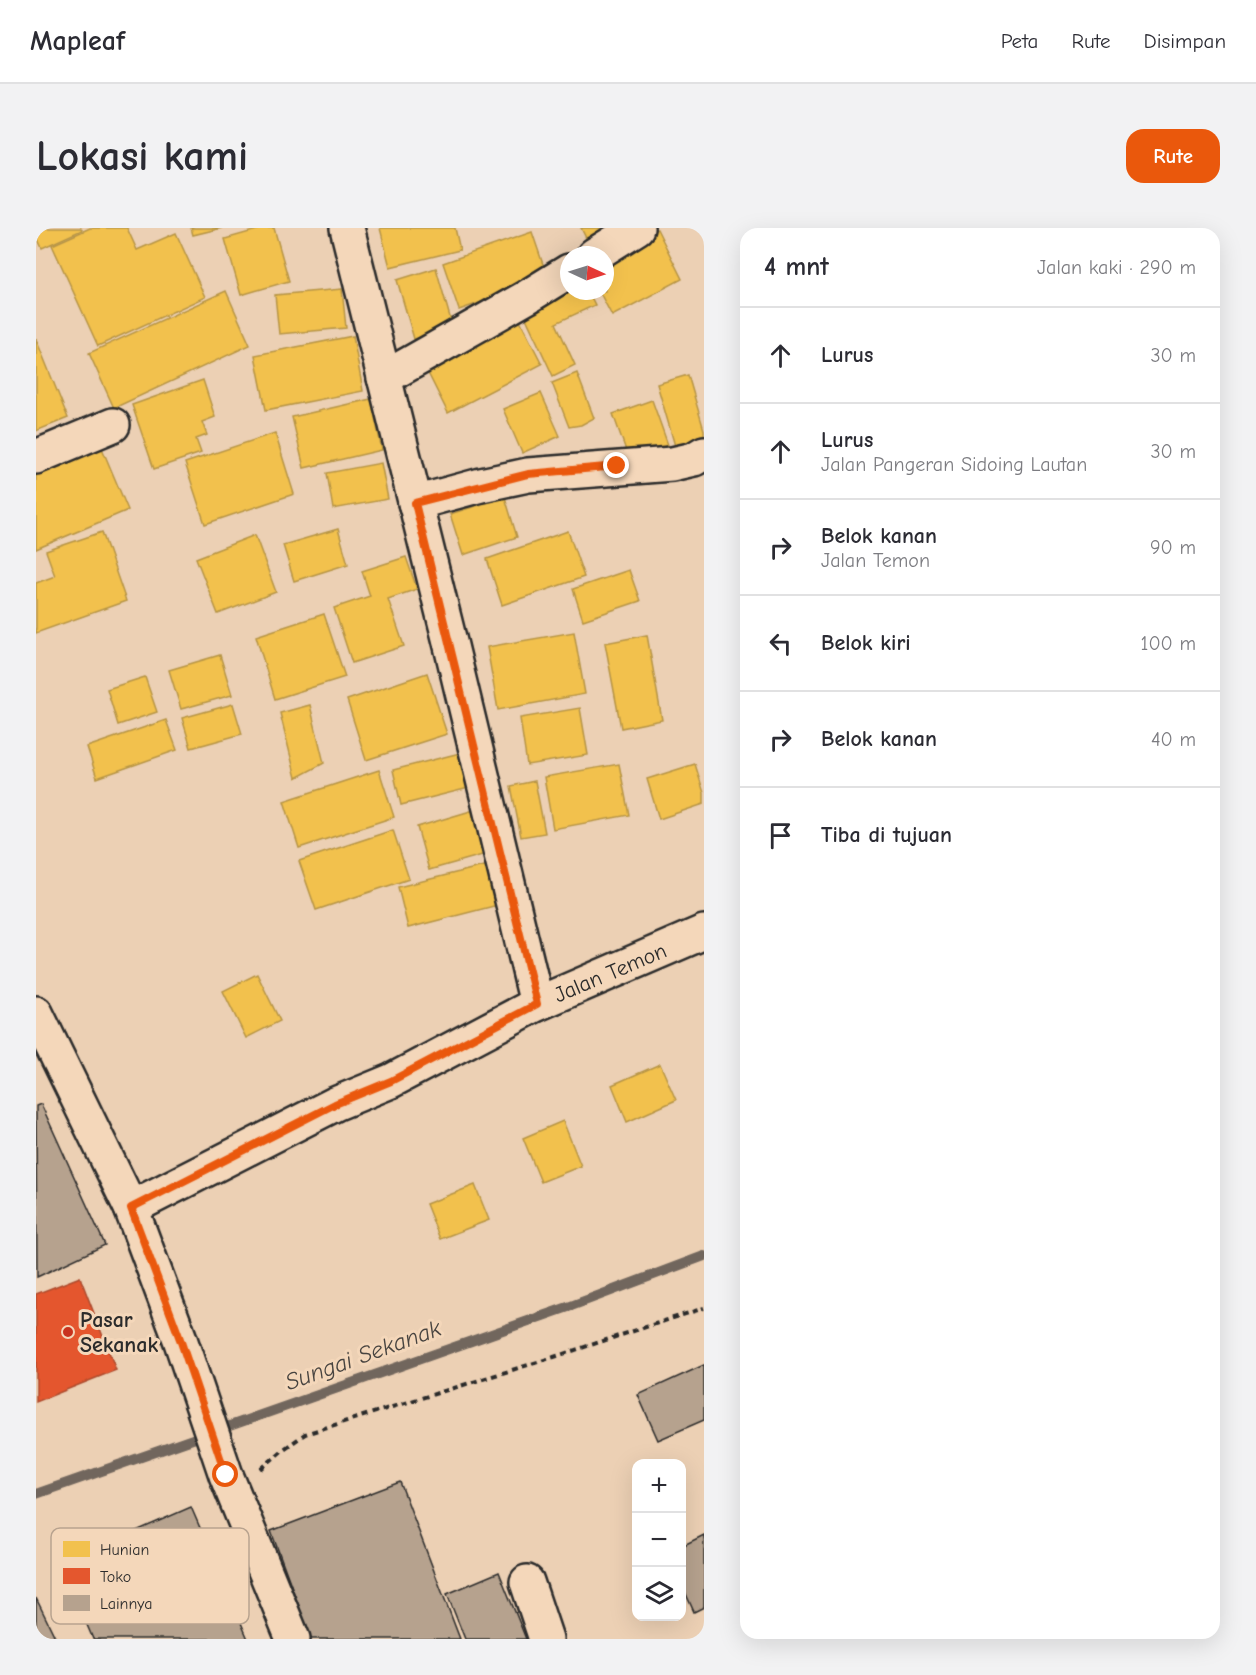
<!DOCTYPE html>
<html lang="id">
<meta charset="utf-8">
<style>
:root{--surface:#fff;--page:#f2f2f3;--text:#2b2b33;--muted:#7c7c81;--line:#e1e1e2;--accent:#ea580c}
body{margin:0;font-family:"Comic Neue",sans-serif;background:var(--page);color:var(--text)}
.controls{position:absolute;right:18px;bottom:18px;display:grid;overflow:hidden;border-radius:12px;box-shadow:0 6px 24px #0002}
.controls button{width:54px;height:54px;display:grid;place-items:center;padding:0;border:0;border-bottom:2px solid var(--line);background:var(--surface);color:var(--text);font:30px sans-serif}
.compass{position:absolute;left:524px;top:18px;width:54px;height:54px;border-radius:50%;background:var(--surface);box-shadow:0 6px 24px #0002;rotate:94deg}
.stop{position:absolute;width:18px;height:18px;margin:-14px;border:4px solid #ea580c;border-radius:50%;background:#fff}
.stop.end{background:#ea580c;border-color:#fff;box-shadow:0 2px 6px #0008}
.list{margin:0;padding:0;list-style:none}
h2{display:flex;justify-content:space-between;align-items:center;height:78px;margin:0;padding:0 24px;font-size:26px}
h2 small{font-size:20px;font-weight:400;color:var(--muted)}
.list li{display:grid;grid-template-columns:39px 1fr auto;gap:18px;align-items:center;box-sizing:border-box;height:96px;padding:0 24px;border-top:2px solid var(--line)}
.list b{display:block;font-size:22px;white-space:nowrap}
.list p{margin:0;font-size:20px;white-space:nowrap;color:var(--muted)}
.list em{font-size:20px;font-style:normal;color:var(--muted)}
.icon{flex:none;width:33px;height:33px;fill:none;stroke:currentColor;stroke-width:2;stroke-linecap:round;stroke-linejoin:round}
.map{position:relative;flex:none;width:668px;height:1411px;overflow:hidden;border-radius:18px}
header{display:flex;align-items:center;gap:36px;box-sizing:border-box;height:84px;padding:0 30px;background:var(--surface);border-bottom:2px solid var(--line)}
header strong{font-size:28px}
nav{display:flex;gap:33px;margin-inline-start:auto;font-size:21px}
.intro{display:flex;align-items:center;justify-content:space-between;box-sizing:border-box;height:144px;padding:0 36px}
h1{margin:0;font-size:42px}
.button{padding:15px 27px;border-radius:18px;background:var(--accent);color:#fff;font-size:21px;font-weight:700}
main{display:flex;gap:36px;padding:0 36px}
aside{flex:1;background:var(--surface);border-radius:18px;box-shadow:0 6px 24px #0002}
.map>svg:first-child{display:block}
</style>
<header>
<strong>Mapleaf</strong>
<nav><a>Peta</a><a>Rute</a><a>Disimpan</a></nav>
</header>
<div class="intro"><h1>Lokasi kami</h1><a class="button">Rute</a></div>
<main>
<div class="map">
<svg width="668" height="1411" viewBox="0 0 668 1411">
<rect width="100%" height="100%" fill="#ecd0b4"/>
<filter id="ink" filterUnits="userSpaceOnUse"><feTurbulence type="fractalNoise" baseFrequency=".0167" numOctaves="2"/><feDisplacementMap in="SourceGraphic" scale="12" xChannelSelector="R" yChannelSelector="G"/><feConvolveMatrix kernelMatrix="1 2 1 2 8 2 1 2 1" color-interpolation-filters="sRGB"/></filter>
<g filter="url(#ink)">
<g fill="#f2c14e" stroke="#b69444" stroke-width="1.5">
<polygon points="0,0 45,0 46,2 6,20 0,7"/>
<polygon points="54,0 91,0 101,22 140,5 169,69 62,118 16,17"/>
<polygon points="155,0 186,0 157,7"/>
<polygon points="228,0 238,0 253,53 205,67 189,11"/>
<polygon points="344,0 419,0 424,22 354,39"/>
<polygon points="545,0 585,0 555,20"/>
<polygon points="621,1 646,51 576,88 563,63 569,63 569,28"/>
<polygon points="496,4 512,51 423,82 407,35"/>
<polygon points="400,40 417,100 378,111 361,52"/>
<polygon points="533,54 533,63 552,63 559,77 520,95 539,137 517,148 484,77"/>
<polygon points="306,61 310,100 243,106 239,67"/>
<polygon points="190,63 214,117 78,180 53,125"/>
<polygon points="483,91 506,136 412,185 390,141"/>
<polygon points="317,108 327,163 230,182 219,127"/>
<polygon points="0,111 32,190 0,203"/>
<polygon points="541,145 558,190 545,197 533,199 516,155"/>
<polygon points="652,147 668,202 668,209 639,218 621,156"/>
<polygon points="167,152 179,189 166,194 171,207 160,211 165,225 118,241 96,177"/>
<polygon points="505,165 524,208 486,225 467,181"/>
<polygon points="335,171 346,222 268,240 256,189"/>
<polygon points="616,172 632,217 593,231 577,186"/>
<polygon points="239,205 258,266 169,296 149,235"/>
<polygon points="63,213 92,282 0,321 0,240"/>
<polygon points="345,235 352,271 297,281 291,245"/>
<polygon points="469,269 481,309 427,327 414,286"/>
<polygon points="302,301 312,336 258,353 247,317"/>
<polygon points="532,303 548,349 466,377 451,331"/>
<polygon points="66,304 90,373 0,405 0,355 19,348 10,323"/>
<polygon points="219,307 240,364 182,386 160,330"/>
<polygon points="370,329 381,361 352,371 368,418 316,435 298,380 334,368 326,343"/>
<polygon points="593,342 604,373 547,392 537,361"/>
<polygon points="288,386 309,449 239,471 220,408"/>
<polygon points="538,404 549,466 462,482 451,419"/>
<polygon points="611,407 626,492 585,500 569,415"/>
<polygon points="184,427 196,467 145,481 133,442"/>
<polygon points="391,445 411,506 330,532 311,472"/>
<polygon points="109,449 121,484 82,497 71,461"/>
<polygon points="197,476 206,506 155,520 146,490"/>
<polygon points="274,477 288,535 260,550 244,485"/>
<polygon points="544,480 552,527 491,537 484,490"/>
<polygon points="130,492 141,522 61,550 51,519"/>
<polygon points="424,525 433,560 365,577 357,542"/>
<polygon points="583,536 593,587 517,601 508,549"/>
<polygon points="659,536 668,565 668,576 623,591 611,551"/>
<polygon points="343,542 358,589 263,620 248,573"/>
<polygon points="499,553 509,605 485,609 475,558"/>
<polygon points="438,582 450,626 393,642 381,599"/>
<polygon points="357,602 373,651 280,682 263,633"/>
<polygon points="452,637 462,677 372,700 362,659"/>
<polygon points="221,746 244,793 210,810 187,763"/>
<polygon points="624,836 640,872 591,894 576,857"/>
<polygon points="527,893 545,938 505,954 487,910"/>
<polygon points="439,957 453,992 404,1011 390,976"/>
</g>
<polygon fill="#e4572e" stroke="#ac4a2d" stroke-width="1.5" points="44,1049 80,1142 0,1174 0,1066"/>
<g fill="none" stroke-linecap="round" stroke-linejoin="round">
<polyline stroke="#71665d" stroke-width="10" points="0,1266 535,1078 668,1028"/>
</g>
<g fill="#b6a28e" stroke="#2b2b2b" stroke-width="1.5">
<polygon points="5,876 69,1017 1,1049 0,878"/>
<polygon points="668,1137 668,1192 622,1212 602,1167"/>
<polygon points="364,1254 424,1411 275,1411 235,1303"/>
<polygon points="155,1279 212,1411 57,1411 25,1336"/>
<polygon points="668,1307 668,1379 658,1384 646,1357 646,1318"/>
<polygon points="463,1344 490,1411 429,1411 411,1366"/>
<polygon points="0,1370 20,1411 0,1411"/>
</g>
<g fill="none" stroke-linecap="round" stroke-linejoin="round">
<g stroke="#2b2b2b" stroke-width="38">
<g id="minor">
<polyline points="311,0 415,418 501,776"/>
<polyline points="558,27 601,0"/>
<polyline points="348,150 491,69 533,43"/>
<polyline points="0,229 77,197"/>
<polyline points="379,275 445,257 492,247 636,236 658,231 668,225"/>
<polyline points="0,785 95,980 144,1111 190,1247 257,1411"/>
<polyline points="95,980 299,876 355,853 501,776 668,704"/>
<polyline points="491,1354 510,1411"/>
</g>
</g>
<polyline stroke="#2b2b2b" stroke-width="4" stroke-dasharray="6 4.5" stroke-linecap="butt" points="225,1241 248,1221 269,1206 518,1129 668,1080"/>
<use href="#minor" stroke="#f4d7ba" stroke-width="33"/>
</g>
</g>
<g fill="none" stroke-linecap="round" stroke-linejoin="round" filter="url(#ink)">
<polyline stroke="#ea580c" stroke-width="8" points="190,1247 144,1111 95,980 299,876 355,853 501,776 379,275 492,246 581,238"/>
</g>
<circle fill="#c8321e" stroke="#f4d7ba" stroke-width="2" cx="32" cy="1104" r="6"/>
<g text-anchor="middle" stroke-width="6" stroke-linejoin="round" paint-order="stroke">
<g font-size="22" fill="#2b2b2b" stroke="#f4d7ba">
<text transform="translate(574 744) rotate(-23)" y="8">Jalan Temon</text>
</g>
<g font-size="22" font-weight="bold" fill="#2b2b2b" stroke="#f4d7ba" text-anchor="start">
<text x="44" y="1099">Pasar<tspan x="44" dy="25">Sekanak</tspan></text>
</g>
<g font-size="24" font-style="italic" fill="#484440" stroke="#f4d7ba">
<text transform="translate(327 1127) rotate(-20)" y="8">Sungai Sekanak</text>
</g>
</g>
<rect x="15" y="1300" width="198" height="96" rx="9" fill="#f4d7ba" stroke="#b8a38f" stroke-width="1.5"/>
<rect x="27" y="1313" width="27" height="16" fill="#f2c14e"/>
<rect x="27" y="1340" width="27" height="16" fill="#e4572e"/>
<rect x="27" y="1367" width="27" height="16" fill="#b6a28e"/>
<g font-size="16" fill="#2b2b2b">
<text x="64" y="1327">Hunian</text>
<text x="64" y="1354">Toko</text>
<text x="64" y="1381">Lainnya</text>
</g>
</svg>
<div class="controls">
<button>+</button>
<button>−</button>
<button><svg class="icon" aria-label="layers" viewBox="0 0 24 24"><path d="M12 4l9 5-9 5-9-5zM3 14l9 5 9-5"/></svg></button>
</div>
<svg class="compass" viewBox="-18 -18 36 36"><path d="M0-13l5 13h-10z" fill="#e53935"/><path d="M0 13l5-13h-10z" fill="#7c7c81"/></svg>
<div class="stop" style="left:190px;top:1247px"></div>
<div class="stop end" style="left:581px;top:238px"></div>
</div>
<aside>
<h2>4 mnt<small>Jalan kaki · 290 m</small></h2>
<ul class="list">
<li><svg class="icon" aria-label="ahead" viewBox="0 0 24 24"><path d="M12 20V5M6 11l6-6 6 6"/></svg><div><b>Lurus</b></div><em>30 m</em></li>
<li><svg class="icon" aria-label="ahead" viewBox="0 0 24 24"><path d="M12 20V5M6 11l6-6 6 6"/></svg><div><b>Lurus</b><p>Jalan Pangeran Sidoing Lautan</p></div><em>30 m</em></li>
<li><svg class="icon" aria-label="right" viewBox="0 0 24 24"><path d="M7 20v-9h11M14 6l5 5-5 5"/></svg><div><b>Belok kanan</b><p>Jalan Temon</p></div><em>90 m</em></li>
<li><svg class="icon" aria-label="left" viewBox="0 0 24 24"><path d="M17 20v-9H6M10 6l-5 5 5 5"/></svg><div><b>Belok kiri</b></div><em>100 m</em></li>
<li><svg class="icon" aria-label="right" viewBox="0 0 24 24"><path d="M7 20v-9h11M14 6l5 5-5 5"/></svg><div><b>Belok kanan</b></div><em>40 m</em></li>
<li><svg class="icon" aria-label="arrive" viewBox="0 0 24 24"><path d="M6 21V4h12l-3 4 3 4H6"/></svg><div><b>Tiba di tujuan</b></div></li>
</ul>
</aside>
</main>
